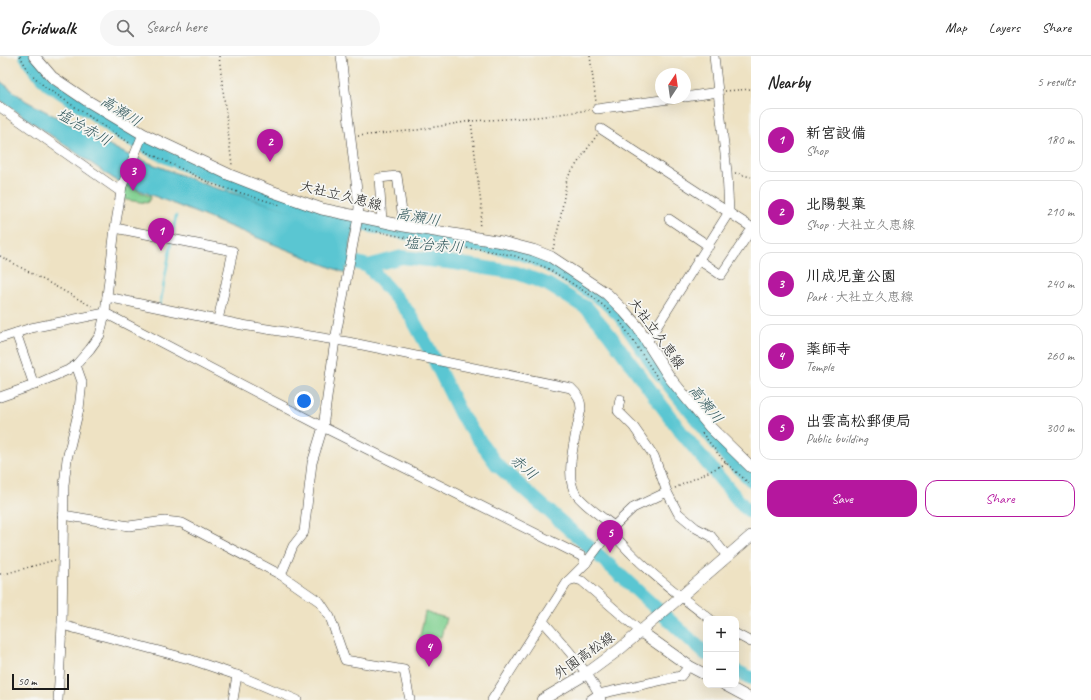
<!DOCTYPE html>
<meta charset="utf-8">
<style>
:root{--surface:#fff;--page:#f6f6f6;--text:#222;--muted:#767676;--line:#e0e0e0;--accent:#b5179e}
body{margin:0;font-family:Caveat,"Klee One",sans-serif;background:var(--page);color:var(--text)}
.controls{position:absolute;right:12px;bottom:12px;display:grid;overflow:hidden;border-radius:8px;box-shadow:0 4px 16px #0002}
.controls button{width:36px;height:36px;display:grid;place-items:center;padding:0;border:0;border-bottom:1px solid var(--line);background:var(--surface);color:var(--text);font:20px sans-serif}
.compass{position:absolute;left:655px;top:12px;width:36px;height:36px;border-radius:50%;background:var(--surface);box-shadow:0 4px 16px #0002;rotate:13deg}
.scale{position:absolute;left:12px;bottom:10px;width:57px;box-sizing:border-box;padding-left:4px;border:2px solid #1c1c1c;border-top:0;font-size:11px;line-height:14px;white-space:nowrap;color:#1c1c1c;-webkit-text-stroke:3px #f6f6f2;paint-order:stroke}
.you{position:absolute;left:304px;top:345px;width:14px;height:14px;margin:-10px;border:3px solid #fff;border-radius:50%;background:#1a73e8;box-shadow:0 0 0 6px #1a73e833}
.badge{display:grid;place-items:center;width:26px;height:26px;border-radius:50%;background:var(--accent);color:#fff;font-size:13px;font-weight:700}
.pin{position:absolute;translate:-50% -33px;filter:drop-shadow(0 1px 2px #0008)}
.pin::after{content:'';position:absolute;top:21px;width:14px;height:12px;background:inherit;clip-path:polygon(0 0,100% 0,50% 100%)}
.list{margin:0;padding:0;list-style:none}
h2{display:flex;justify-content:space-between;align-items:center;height:52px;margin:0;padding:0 16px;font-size:17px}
h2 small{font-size:13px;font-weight:400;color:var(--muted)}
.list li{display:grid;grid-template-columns:26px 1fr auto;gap:12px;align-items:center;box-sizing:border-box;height:64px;margin:0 8px 8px;padding:0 8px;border:1px solid var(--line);border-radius:12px}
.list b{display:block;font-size:15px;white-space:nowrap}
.list p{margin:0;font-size:13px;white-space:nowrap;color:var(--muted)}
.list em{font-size:13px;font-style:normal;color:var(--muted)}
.actions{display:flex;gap:8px;padding:12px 16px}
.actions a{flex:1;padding:9px 0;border:1px solid var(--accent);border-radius:12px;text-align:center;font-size:14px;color:var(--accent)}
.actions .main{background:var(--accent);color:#fff}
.icon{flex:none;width:22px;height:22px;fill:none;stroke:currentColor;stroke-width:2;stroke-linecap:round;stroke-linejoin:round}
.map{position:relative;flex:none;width:751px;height:644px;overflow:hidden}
header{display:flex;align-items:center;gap:24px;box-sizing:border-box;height:56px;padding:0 20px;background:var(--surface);border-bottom:1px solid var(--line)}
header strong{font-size:19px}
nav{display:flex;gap:22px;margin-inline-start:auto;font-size:14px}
.search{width:280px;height:36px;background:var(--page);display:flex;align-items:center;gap:10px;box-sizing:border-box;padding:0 14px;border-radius:22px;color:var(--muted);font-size:15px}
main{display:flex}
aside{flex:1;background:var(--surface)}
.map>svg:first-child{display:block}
</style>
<header>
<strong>Gridwalk</strong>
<div class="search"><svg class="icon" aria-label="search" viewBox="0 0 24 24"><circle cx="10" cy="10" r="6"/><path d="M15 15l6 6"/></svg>Search here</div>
<nav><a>Map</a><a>Layers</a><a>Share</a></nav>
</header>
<main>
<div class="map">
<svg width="751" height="644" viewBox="0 0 751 644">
<rect width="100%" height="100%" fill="#f6f6f2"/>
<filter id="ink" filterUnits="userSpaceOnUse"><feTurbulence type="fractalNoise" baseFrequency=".025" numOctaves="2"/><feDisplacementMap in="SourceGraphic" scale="8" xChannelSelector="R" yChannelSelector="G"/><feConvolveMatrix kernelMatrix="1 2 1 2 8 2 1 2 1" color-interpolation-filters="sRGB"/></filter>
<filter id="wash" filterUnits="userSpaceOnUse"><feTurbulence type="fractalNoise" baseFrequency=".012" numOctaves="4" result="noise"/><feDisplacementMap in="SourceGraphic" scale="16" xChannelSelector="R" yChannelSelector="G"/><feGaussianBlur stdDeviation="0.9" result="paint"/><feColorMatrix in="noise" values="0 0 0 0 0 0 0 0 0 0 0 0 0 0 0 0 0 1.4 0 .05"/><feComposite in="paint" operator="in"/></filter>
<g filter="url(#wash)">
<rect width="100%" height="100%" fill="#eee2c3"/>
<g fill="#81d191" stroke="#4e7656">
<polygon points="125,129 151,141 147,147 120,143"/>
<polygon points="425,556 446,562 441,581 436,580 431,593 417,595"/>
</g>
<polygon fill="#5ac6d2" stroke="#3b7177" points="0,25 26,45 126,98 212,131 353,173 345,217 117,125 0,44"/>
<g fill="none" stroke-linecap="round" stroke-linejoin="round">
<polyline stroke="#5ac6d2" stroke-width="2.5" points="160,249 176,160"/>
<g stroke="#5ac6d2" stroke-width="14">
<polyline points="26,0 33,11 48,28 90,55 121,78 160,98 203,117 242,132 341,164 445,185 510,194 526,199 548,209 603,244 620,260 656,313 730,404 751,424"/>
<polyline points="337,201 368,210 402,201 455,207 517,217 547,228 588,253 609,278 681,376 743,450 751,456"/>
<polyline points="368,210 409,257 429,293 461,359 497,409 596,497 706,598"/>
<polyline points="736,615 751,622"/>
</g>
</g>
</g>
<g filter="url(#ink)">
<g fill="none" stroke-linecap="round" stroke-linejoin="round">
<g stroke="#3c3a35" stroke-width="10">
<g id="minor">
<polyline points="685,41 718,36"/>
<polyline points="0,51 121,136"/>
<polyline points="597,53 676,42"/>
<polyline points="601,73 751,171"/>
<polyline points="669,163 709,190"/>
<polyline points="382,165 379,122 397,120 404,170"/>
<polyline points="115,172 233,195 218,264"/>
<polyline points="699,204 721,219 749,177"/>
<path d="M107 241 242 269 348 286 571 332C578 338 581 344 581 353 577 374 563 421 576 438 585 450 602 461 614 470L586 507 568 525 492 644"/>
<polyline points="16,277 34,329"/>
<polyline points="0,282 31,272 105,257 323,371 581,500 586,507"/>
<polyline points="647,286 729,156 727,116 714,0"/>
<polyline points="0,341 34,329 68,314 76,309 90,293 100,279 105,257 115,172 122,130 143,78"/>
<polyline points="620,343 618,355 633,370 654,400 667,436"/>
<polyline points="63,459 129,470 165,465 182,467 281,519 320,546 330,561 345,604 404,614 410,644"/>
<polyline points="614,470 633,452 667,436 678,457 696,472 711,480 727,500"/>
<path d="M610 474C638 509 675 536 710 563"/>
<polyline points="281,519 293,490 304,476 312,407 323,371 335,284 358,161 359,151 341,0"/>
<polyline points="568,525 575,523 582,525 640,575"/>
<path d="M543 565C559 584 594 621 601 644"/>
<polyline points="62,569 189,603 242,621 297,644"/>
<polyline points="736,578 751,586"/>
<polyline points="58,644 62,569 64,429 67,403 79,353 82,326 76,309"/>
<polyline points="233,644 237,619"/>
<polyline points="590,644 599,638 681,620 689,610"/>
</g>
</g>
<g stroke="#3c3a35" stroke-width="12">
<g id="major">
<polyline points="34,0 52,21 86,44 143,78 230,119 271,135 322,153 404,170 502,186 533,194 551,201 607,238 623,254 637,270 670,322 710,371 751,411"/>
<polyline points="640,575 689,610 706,619"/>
<polyline points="725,629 751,643"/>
<polyline points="542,644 586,618 620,593 751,480"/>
</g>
</g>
<g stroke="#3c3a35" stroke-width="1.5" stroke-dasharray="1 3" stroke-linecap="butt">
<polyline points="20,0 29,16 45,31 131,88"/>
<polyline points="219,0 232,109"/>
<polyline points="590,0 596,46"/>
<polyline points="725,35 751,33"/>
<polyline points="471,65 482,157 479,172"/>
<polyline points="358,80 417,74 471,65 538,61 589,54"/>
<polyline points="145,95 212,128 280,149"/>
<polyline points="735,117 751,121"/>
<polyline points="365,173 451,191 479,193 515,200 547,212 592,240 612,257"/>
<polyline points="553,193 560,165 567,122 597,79"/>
<polyline points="0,200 93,251"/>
<polyline points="620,265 659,324"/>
<polyline points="702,377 723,404 751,429"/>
<polyline points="675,432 727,407"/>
<polyline points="0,518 4,518 55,504"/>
</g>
<use href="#minor" stroke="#fff" stroke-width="9"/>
<use href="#major" stroke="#fff" stroke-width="11"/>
</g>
</g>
<g text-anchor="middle" stroke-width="3.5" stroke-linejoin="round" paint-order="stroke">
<g font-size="14" fill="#1c1c1c" stroke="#f6f6f2">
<text transform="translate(341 139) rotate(14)" y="5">大社立久恵線</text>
<text transform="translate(657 277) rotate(54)" y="5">大社立久恵線</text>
<text transform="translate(584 599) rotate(-35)" y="5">外園高松線</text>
</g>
<g font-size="15" font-style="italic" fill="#32585c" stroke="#f6f6f2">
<text transform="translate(121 55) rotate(32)" y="5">高瀬川</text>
<text transform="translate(84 71) rotate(30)" y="5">塩冶赤川</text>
<text transform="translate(418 161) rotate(10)" y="5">高瀬川</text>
<text transform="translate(434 189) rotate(5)" y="5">塩冶赤川</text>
<text transform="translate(706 348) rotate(51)" y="5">高瀬川</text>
<text transform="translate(524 411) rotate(42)" y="5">赤川</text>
</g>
</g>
</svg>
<div class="controls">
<button>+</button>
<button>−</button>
</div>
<svg class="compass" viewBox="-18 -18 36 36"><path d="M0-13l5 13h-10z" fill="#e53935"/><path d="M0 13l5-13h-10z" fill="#767676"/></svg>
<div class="scale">50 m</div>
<div class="you"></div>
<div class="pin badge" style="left:161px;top:195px">1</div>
<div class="pin badge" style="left:270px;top:106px">2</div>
<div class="pin badge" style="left:133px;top:135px">3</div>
<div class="pin badge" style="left:429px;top:611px">4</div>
<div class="pin badge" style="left:610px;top:497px">5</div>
</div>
<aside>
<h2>Nearby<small>5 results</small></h2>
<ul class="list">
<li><span class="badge">1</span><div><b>新宮設備</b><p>Shop</p></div><em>180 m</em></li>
<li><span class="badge">2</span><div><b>北陽製菓</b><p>Shop · 大社立久恵線</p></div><em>210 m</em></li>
<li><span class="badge">3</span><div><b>川成児童公園</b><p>Park · 大社立久恵線</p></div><em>240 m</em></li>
<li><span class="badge">4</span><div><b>薬師寺</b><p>Temple</p></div><em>260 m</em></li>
<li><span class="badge">5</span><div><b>出雲高松郵便局</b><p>Public building</p></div><em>300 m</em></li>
</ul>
<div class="actions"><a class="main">Save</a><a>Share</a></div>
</aside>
</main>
